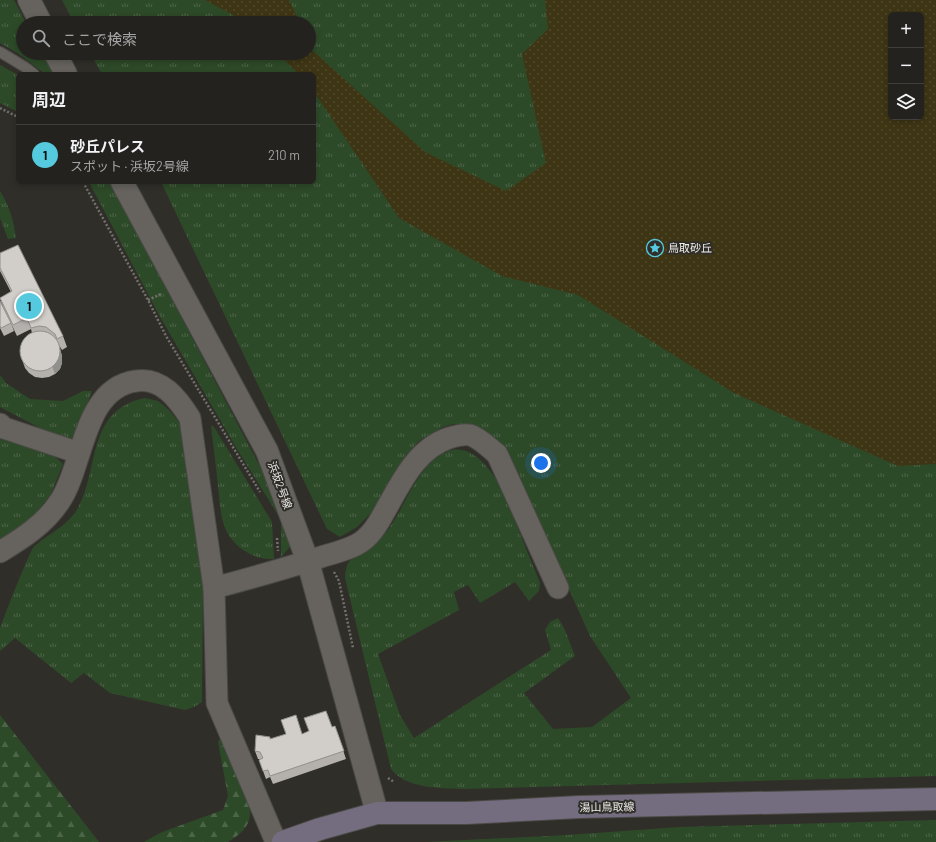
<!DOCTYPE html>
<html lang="ja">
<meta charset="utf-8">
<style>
:root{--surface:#24221f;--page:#302f2c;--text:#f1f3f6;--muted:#a3a4a4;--line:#413f3d;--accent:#55cadf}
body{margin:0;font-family:Barlow,"Noto Sans JP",sans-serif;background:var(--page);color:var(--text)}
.controls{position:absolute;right:12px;top:12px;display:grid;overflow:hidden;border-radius:6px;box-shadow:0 2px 6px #0003}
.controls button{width:36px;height:36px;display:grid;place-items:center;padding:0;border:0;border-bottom:1px solid var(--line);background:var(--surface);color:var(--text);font:20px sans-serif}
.you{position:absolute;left:541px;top:463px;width:14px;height:14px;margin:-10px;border:3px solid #fff;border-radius:50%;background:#1a73e8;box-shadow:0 0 0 6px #1a73e833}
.badge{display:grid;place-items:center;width:26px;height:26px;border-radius:50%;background:var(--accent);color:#111;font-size:13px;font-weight:700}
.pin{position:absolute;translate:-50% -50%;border:2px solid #fff;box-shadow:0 1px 4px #0006}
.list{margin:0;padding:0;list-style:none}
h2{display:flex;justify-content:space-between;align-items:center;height:52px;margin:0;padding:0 16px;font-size:17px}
h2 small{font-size:13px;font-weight:400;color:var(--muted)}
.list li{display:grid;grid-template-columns:26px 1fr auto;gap:12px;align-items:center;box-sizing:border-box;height:60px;padding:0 16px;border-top:1px solid var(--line)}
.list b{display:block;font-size:15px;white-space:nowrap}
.list p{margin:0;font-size:13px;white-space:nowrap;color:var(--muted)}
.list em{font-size:13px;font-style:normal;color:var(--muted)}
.icon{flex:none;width:22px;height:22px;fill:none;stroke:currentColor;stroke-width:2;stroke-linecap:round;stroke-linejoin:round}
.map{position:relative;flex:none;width:936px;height:842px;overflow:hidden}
.search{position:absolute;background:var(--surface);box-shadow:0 2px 6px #0003;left:16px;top:16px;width:300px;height:44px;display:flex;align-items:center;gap:10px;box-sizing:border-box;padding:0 14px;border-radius:22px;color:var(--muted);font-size:15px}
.panel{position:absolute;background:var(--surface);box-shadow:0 2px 6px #0003;left:16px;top:72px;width:300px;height:112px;border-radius:6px}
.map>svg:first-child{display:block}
</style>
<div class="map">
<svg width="936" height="842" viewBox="0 0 936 842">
<defs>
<pattern id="grass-tufts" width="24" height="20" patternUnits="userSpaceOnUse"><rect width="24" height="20" fill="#2d4a28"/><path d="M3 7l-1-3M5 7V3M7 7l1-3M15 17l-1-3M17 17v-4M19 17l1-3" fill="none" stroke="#4c6447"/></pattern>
<pattern id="forest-firs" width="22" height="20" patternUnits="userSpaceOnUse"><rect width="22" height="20" fill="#2d4a28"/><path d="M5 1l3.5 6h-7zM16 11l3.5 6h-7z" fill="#4c6447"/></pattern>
<pattern id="sand-dots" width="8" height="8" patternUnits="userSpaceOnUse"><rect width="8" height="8" fill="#3e3515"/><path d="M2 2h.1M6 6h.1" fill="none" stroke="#51492c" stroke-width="1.8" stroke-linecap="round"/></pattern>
</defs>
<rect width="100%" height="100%" fill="#302e29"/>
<g fill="url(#grass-tufts)" fill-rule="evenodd">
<polygon points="0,0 14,0 26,23 23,23 23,53 42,53 53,74 45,74 19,54 0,43"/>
<path d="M62 0H936V776L464 789C441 788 406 789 391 769L345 578C346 554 357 559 371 548 377 543 383 536 388 530 399 515 406 496 417 480 449 432 477 445 502 489L540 583 539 591 529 601 515 582 480 603 468 585 454 592 459 610 378 654 400 715 414 738 551 650 545 630 550 622 558 618 564 628 575 656 524 693 553 729 592 727 631 698 590 636 509 456 463 425 454 424 443 427 419 441 406 455 374 510 357 527 340 537 327 529 161 182H314V74H102L90 53H309V23H74ZM891 15H921V117H891Z"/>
<polygon points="0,65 18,75 18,112 0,103"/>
<polygon points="89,182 110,182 275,495 293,538 289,548 281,557 281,523 278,515 237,449 159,315"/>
<path d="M0 191C10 207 13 219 16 238L8 239 0 218Z"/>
<polygon points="0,375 6,383 30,399 63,401 83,391 92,391 74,439 55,436 0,407"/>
<path d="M145 398 158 401 169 410 178 421 184 432 195 498 203 589 202 702 196 706 185 710 110 693 84 673 71 683 15 638 0 651C0 644 0 636 0 629 1 624 30 551 33 548 35 545 39 543 42 540 55 531 70 522 78 508 100 468 86 410 145 398Z"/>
<path d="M211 425 214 427 272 522 274 559C257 560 240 551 230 537 220 523 220 502 218 486 216 465 213 445 211 425Z"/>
<polygon points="0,436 52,454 63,464 50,496 27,523 0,540"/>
<polygon points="936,820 936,842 425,842 567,835 680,827"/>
</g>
<g fill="url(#forest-firs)">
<polygon points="0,715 99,842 0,842"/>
<path d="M221 737C227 752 252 801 250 815 249 828 238 836 228 842H144L162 832 223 810 228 796 218 742Z"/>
</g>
<g fill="url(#sand-dots)" fill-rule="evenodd">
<polygon points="205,0 289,0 300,23 242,23 231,14"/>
<path d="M545 0H936V464L898 466 734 393 578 295 502 276 399 218 314 92V74H298L278 53H309V44L312 50 425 152 506 191 546 163 522 54 548 29ZM891 15H921V117H891Z"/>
</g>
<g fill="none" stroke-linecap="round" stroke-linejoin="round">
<g stroke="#4b4946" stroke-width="12">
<polyline id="service" points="0,52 25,67 34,74"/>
</g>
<g stroke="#4b4946" stroke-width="23">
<g id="minor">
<polyline points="0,424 4,428 79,453"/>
<path d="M0 552C23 538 45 524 60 501 84 465 83 388 136 381 162 377 178 399 190 418L214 588 217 703 276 842"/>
<path d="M214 588C251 578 288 568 324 556 335 553 346 550 356 545 370 538 378 524 385 511 401 483 416 449 449 438 455 436 464 434 470 435 480 438 489 448 497 454L558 588"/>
</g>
</g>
<g stroke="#4b4946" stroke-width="24">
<g id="tertiary">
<polyline points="29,0 41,23"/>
<polyline points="55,53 66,74"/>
<polyline points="122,182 267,451 308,562 377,813"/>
</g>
</g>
<g stroke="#4b4946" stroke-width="24">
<polyline id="secondary" points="283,842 320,829 377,813 466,813 579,807 936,799"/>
</g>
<g stroke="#73716d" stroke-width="2.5" stroke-dasharray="2 2" stroke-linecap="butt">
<polyline points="0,108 18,117"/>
<polyline points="83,182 148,300 166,336 260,492"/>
<polyline points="148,300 161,294"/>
<polyline points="277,538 278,551"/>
<polyline points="334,572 339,581 353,648"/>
<polyline points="388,778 394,782"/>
</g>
<use href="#service" stroke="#66635e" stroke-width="10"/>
<use href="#minor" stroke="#66635e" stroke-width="21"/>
<use href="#tertiary" stroke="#66635e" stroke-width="22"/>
<use href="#secondary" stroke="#746c7f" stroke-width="22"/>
</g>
<g fill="#b4b0ac">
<polygon points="0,253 63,336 67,347 62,350 59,345 62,356 62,363 60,369 55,374 49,377 42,378 35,377 29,373 25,368 20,354 32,333 31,329 17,336 4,309 0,298 11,292 0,271"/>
<polygon points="0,301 11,323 14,331 4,336 0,328"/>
<polygon points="335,726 346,759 273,784 270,777 266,779 259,760 261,759 258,759 255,751 270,739 303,734 309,731"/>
</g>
<polygon fill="#92908c" points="58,342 62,356 62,363 60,369 55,374 52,366"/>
<g fill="#d1cdc8" stroke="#92908c">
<polygon points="18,245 63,336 57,339 55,334 46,327 39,326 31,328 27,318 13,325 0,298 12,291 0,268 0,253"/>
<polygon points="0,301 11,323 1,328 0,326"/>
<circle cx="40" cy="351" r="20"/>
<polygon points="326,711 332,727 335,726 344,751 270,776 268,770 263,771 259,760 263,758 260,752 255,751 256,735 270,737 270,739 286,734 281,720 296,715 302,734 309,731 304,718"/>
</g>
<defs>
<g id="sight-ring" transform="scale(0.9)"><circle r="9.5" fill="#302e29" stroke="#55cadf" stroke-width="1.5"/><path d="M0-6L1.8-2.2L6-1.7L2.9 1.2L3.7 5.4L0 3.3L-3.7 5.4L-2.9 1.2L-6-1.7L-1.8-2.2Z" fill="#55cadf"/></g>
</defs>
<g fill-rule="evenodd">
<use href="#sight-ring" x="655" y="248"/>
</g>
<g text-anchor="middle" stroke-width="4" stroke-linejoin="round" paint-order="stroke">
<g font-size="11" fill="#eeece9" stroke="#302e29" text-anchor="start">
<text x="668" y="252">鳥取砂丘</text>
</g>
<g font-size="11" fill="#eeece9" stroke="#302e29">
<text transform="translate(280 485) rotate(70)" y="4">浜坂2号線</text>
<text transform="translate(607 807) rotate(-1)" y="4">湯山鳥取線</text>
</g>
</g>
</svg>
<div class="controls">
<button>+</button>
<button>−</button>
<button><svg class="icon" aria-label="layers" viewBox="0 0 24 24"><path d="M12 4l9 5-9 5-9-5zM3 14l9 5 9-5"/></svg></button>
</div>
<div class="you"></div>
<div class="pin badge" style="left:29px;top:306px">1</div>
<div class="search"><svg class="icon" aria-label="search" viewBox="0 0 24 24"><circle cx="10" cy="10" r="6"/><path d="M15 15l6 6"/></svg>ここで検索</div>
<section class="panel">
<h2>周辺<small></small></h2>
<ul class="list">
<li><span class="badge">1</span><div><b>砂丘パレス</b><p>スポット · 浜坂2号線</p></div><em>210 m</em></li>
</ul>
</section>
</div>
